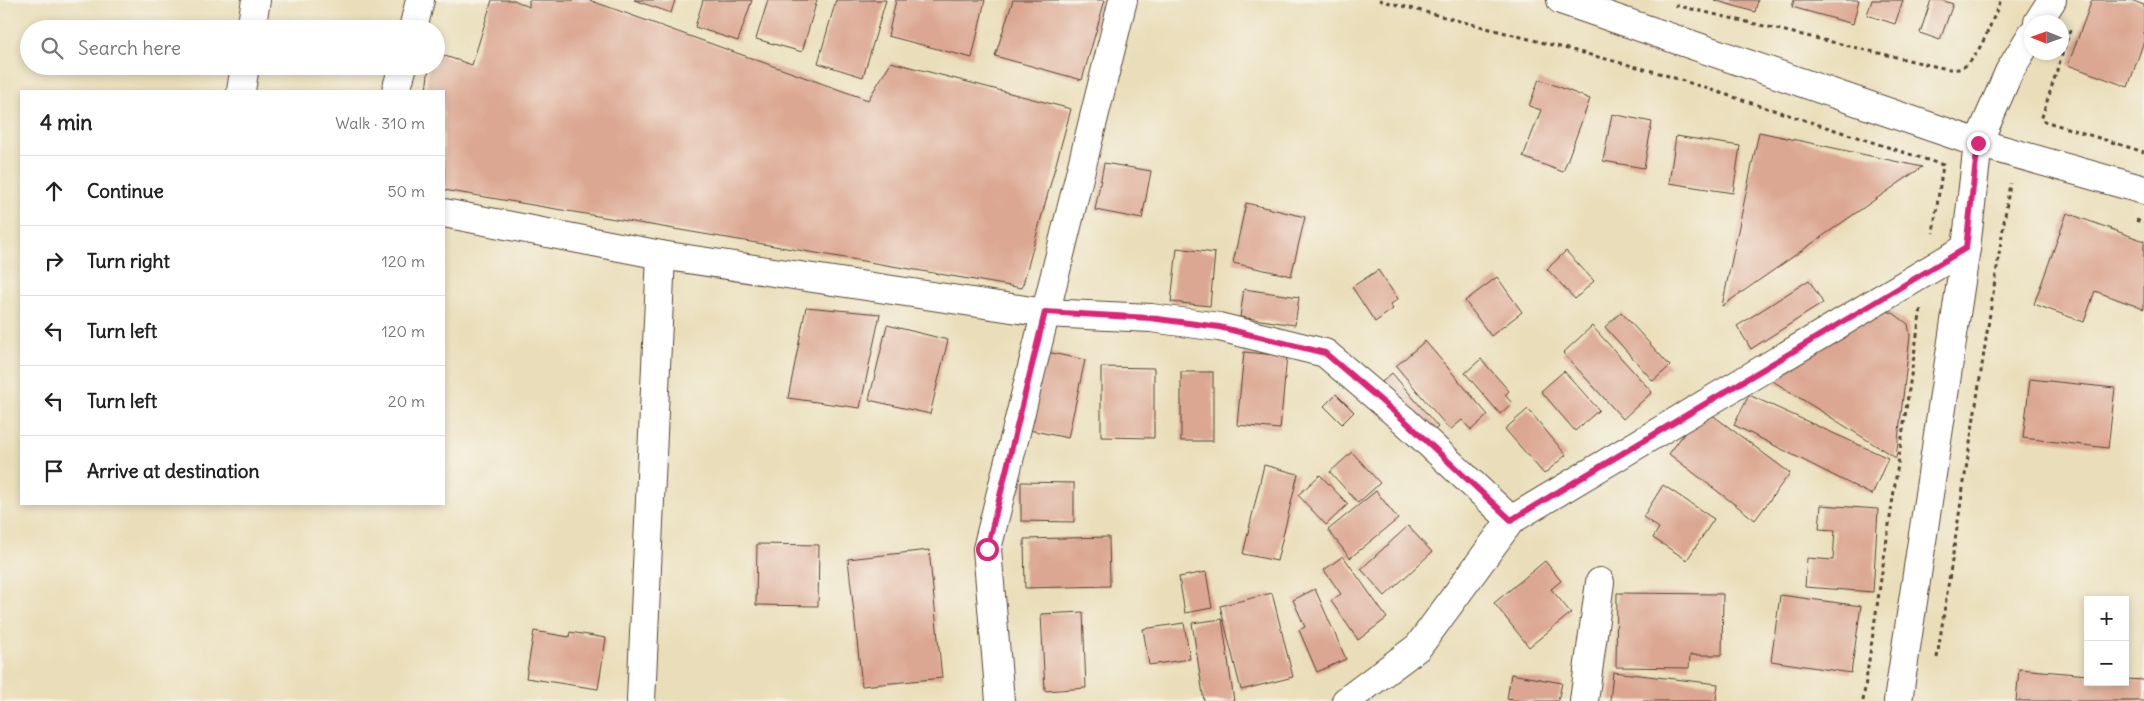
<!DOCTYPE html>
<meta charset="utf-8">
<style>
:root{--surface:#fff;--page:#f6f6f6;--text:#222;--muted:#767676;--line:#e0e0e0}
body{margin:0;font-family:Delius,sans-serif;background:var(--page);color:var(--text)}
.controls{position:absolute;right:15px;bottom:15px;display:grid;overflow:hidden;border-radius:0px;box-shadow:0 2px 8px #0003}
.controls button{width:45px;height:45px;display:grid;place-items:center;padding:0;border:0;border-bottom:1px solid var(--line);background:var(--surface);color:var(--text);font:25px sans-serif}
.compass{position:absolute;left:2024px;top:15px;width:45px;height:45px;border-radius:50%;background:var(--surface);box-shadow:0 2px 8px #0003;rotate:271deg}
.stop{position:absolute;width:15px;height:15px;margin:-11px;border:4px solid #db2777;border-radius:50%;background:#fff}
.stop.end{background:#db2777;border-color:#fff;box-shadow:0 1px 5px #0008}
.list{margin:0;padding:0;list-style:none}
h2{display:flex;justify-content:space-between;align-items:center;height:65px;margin:0;padding:0 20px;font-size:21px}
h2 small{font-size:16px;font-weight:400;color:var(--muted)}
.list li{display:grid;grid-template-columns:32px 1fr auto;gap:15px;align-items:center;box-sizing:border-box;height:70px;padding:0 20px;border-top:1px solid var(--line)}
.list b{display:block;font-size:19px;white-space:nowrap}
.list em{font-size:16px;font-style:normal;color:var(--muted)}
.icon{flex:none;width:28px;height:28px;fill:none;stroke:currentColor;stroke-width:2;stroke-linecap:round;stroke-linejoin:round}
.map{position:relative;flex:none;width:2144px;height:701px;overflow:hidden}
.search{position:absolute;background:var(--surface);box-shadow:0 2px 8px #0003;left:20px;top:20px;width:425px;height:55px;display:flex;align-items:center;gap:12px;box-sizing:border-box;padding:0 18px;border-radius:28px;color:var(--muted);font-size:19px}
.panel{position:absolute;background:var(--surface);box-shadow:0 2px 8px #0003;left:20px;top:90px;width:425px;height:415px;border-radius:0px}
.map>svg:first-child{display:block}
</style>
<div class="map">
<svg width="2144" height="701" viewBox="0 0 2144 701">
<rect width="100%" height="100%" fill="#f7f3e8"/>
<filter id="ink" filterUnits="userSpaceOnUse"><feTurbulence type="fractalNoise" baseFrequency=".02" numOctaves="2"/><feDisplacementMap in="SourceGraphic" scale="10" xChannelSelector="R" yChannelSelector="G"/><feConvolveMatrix kernelMatrix="1 2 1 2 8 2 1 2 1" color-interpolation-filters="sRGB"/></filter>
<filter id="wash" filterUnits="userSpaceOnUse"><feTurbulence type="fractalNoise" baseFrequency=".0096" numOctaves="4" result="noise"/><feDisplacementMap in="SourceGraphic" scale="20" xChannelSelector="R" yChannelSelector="G"/><feGaussianBlur stdDeviation="1.12" result="paint"/><feColorMatrix in="noise" values="0 0 0 0 0 0 0 0 0 0 0 0 0 0 0 0 0 1.4 0 .05"/><feComposite in="paint" operator="in"/></filter>
<g filter="url(#wash)">
<rect width="100%" height="100%" fill="#eadeba"/>
<g id="blocks">
<g fill="#dca792">
<polygon points="492,0 514,0 529,7 529,0 589,0 868,100 891,62 1071,109 1022,288 444,190 444,91 426,91 429,66 436,66 436,53 472,65"/>
<polygon points="634,0 675,0 671,13"/>
<polygon points="703,0 752,0 738,41 695,27"/>
<polygon points="768,0 817,0 802,52 756,39"/>
<polygon points="836,0 886,0 863,77 818,63"/>
<polygon points="896,0 985,0 972,58 888,36"/>
<polygon points="1013,0 1105,0 1082,80 995,56"/>
<polygon points="1714,0 1758,0 1755,12"/>
<polygon points="1794,0 1859,0 1853,24 1792,7"/>
<polygon points="1872,0 1903,0 1895,24 1867,15"/>
<polygon points="1931,0 1941,0 1953,4 1940,40 1920,33"/>
<polygon points="2092,0 2131,0 2144,5 2144,41 2128,87 2068,65"/>
<polygon points="1539,79 1590,99 1563,172 1523,157 1541,110 1529,106"/>
<polygon points="1612,114 1652,122 1644,168 1603,161"/>
<polygon points="1759,132 1922,167 1722,306"/>
<polygon points="1676,136 1740,146 1733,193 1669,183"/>
<polygon points="1104,163 1151,171 1142,219 1095,210"/>
<polygon points="1246,203 1305,217 1291,276 1233,263"/>
<polygon points="2067,213 2144,241 2144,309 2095,291 2084,322 2034,304"/>
<polygon points="1177,248 1215,253 1210,306 1171,302"/>
<polygon points="1566,251 1594,281 1575,299 1547,269"/>
<polygon points="1378,270 1398,299 1390,305 1393,309 1375,322 1352,287"/>
<polygon points="1497,277 1522,312 1491,336 1465,301"/>
<polygon points="1809,280 1823,303 1751,349 1737,326"/>
<polygon points="1244,289 1299,297 1295,325 1240,317"/>
<polygon points="806,307 880,314 860,408 788,398"/>
<polygon points="1883,310 1893,313 1908,324 1910,336 1896,458 1763,375"/>
<polygon points="1621,312 1670,366 1653,381 1605,327"/>
<polygon points="887,325 948,340 930,414 869,400"/>
<polygon points="1592,326 1652,392 1623,419 1563,353"/>
<polygon points="1425,341 1488,415 1471,430 1462,420 1450,430 1396,366"/>
<polygon points="1047,352 1085,360 1068,438 1029,430"/>
<polygon points="1244,352 1287,356 1280,429 1237,425"/>
<polygon points="1481,359 1509,391 1505,395 1512,403 1500,414 1465,373"/>
<polygon points="1101,367 1154,368 1154,438 1101,437"/>
<polygon points="1564,371 1599,410 1575,431 1541,391"/>
<rect x="1181" y="372" width="32" height="69"/>
<polygon points="1392,373 1438,427 1427,436 1382,382"/>
<polygon points="2030,379 2115,388 2108,448 2023,438"/>
<polygon points="1336,394 1354,412 1342,424 1324,406"/>
<polygon points="1749,395 1888,458 1872,495 1734,425"/>
<polygon points="1703,408 1790,473 1755,520 1669,454"/>
<polygon points="1528,409 1566,455 1544,474 1505,429"/>
<polygon points="1352,452 1380,483 1358,503 1330,472"/>
<polygon points="1264,465 1298,474 1277,561 1243,554"/>
<polygon points="1320,475 1348,504 1326,525 1298,495"/>
<polygon points="1021,482 1074,483 1074,522 1021,521"/>
<polygon points="1663,485 1714,519 1687,560 1653,538 1659,528 1643,517"/>
<polygon points="1376,491 1398,519 1350,558 1328,530"/>
<polygon points="1821,505 1878,509 1873,592 1805,587 1807,558 1833,560 1835,530 1819,529"/>
<polygon points="1408,526 1432,552 1385,596 1361,569"/>
<polygon points="1109,537 1110,586 1025,588 1024,539"/>
<polygon points="757,544 819,545 818,606 756,605"/>
<polygon points="929,550 942,678 862,686 848,559"/>
<polygon points="1343,556 1387,618 1358,640 1331,601 1341,594 1324,570"/>
<polygon points="1545,561 1561,581 1551,589 1571,613 1529,647 1494,603"/>
<polygon points="1206,572 1212,608 1185,613 1179,577"/>
<polygon points="1315,589 1346,659 1317,672 1299,630 1305,627 1293,600"/>
<polygon points="1272,593 1293,677 1241,690 1220,606"/>
<polygon points="1617,593 1723,594 1722,655 1690,655 1689,668 1616,667"/>
<polygon points="1780,595 1861,606 1851,673 1771,661"/>
<polygon points="1083,612 1086,688 1045,691 1041,614"/>
<polygon points="1222,619 1234,701 1204,701 1192,623"/>
<polygon points="1184,623 1190,659 1149,665 1143,629"/>
<polygon points="534,631 569,637 570,632 606,638 598,689 526,678"/>
<polygon points="2019,669 2088,675 2088,682 2125,682 2125,679 2144,680 2144,701 2016,701"/>
<polygon points="1613,672 1718,684 1716,701 1610,701"/>
<polygon points="1511,674 1562,683 1558,701 1521,701 1507,699"/>
</g>
</g>
</g>
<g filter="url(#ink)">
<use href="#blocks" fill-opacity="0" stroke="#554535" stroke-width="1"/>
<g fill="none" stroke-linecap="round" stroke-linejoin="round">
<g stroke="#554535" stroke-width="30">
<g id="minor">
<polyline points="251,29 256,0"/>
<polyline points="413,29 420,0"/>
<polyline points="241,91 245,66"/>
<polyline points="396,91 403,66"/>
<polyline points="444,213 661,255 1045,313 1151,318 1219,327 1325,353 1405,421 1511,520"/>
<polyline points="641,701 661,255"/>
<polyline points="1000,701 987,549 1123,0"/>
<polyline points="1346,701 1418,647 1511,520 1966,248"/>
<polyline points="1584,701 1600,582"/>
</g>
</g>
<g stroke="#554535" stroke-width="30">
<g id="secondary">
<polyline points="1561,0 1978,143 2144,190"/>
<polyline points="2038,22 2052,0"/>
<polyline points="1898,701 1966,248 1978,143 2009,72 2032,34"/>
</g>
</g>
<g stroke="#554535" stroke-width="3" stroke-dasharray="4 4" stroke-linecap="butt">
<polyline points="1379,0 1656,72 1943,165 1933,233"/>
<path d="M1675 5 1938 67C1944 68 1952 70 1958 69 1977 67 1993 17 2001 0"/>
<polyline points="2070,30 2041,120 2144,152"/>
<polyline points="2136,220 2144,223"/>
<polyline points="1937,658 2010,183"/>
<polyline points="1863,701 1921,308"/>
</g>
<use href="#minor" stroke="#fff" stroke-width="28"/>
<use href="#secondary" stroke="#fff" stroke-width="28"/>
</g>
</g>
<g fill="none" stroke-linecap="round" stroke-linejoin="round" filter="url(#ink)">
<polyline stroke="#db2777" stroke-width="6" points="987,549 1045,312 1150,318 1219,327 1325,353 1405,421 1511,520 1966,248 1978,143"/>
</g>
</svg>
<div class="controls">
<button>+</button>
<button>−</button>
</div>
<svg class="compass" viewBox="-18 -18 36 36"><path d="M0-13l5 13h-10z" fill="#e53935"/><path d="M0 13l5-13h-10z" fill="#767676"/></svg>
<div class="stop" style="left:987px;top:549px"></div>
<div class="stop end" style="left:1978px;top:143px"></div>
<div class="search"><svg class="icon" aria-label="search" viewBox="0 0 24 24"><circle cx="10" cy="10" r="6"/><path d="M15 15l6 6"/></svg>Search here</div>
<section class="panel">
<h2>4 min<small>Walk · 310 m</small></h2>
<ul class="list">
<li><svg class="icon" aria-label="ahead" viewBox="0 0 24 24"><path d="M12 20V5M6 11l6-6 6 6"/></svg><div><b>Continue</b></div><em>50 m</em></li>
<li><svg class="icon" aria-label="right" viewBox="0 0 24 24"><path d="M7 20v-9h11M14 6l5 5-5 5"/></svg><div><b>Turn right</b></div><em>120 m</em></li>
<li><svg class="icon" aria-label="left" viewBox="0 0 24 24"><path d="M17 20v-9H6M10 6l-5 5 5 5"/></svg><div><b>Turn left</b></div><em>120 m</em></li>
<li><svg class="icon" aria-label="left" viewBox="0 0 24 24"><path d="M17 20v-9H6M10 6l-5 5 5 5"/></svg><div><b>Turn left</b></div><em>20 m</em></li>
<li><svg class="icon" aria-label="arrive" viewBox="0 0 24 24"><path d="M6 21V4h12l-3 4 3 4H6"/></svg><div><b>Arrive at destination</b></div></li>
</ul>
</section>
</div>
